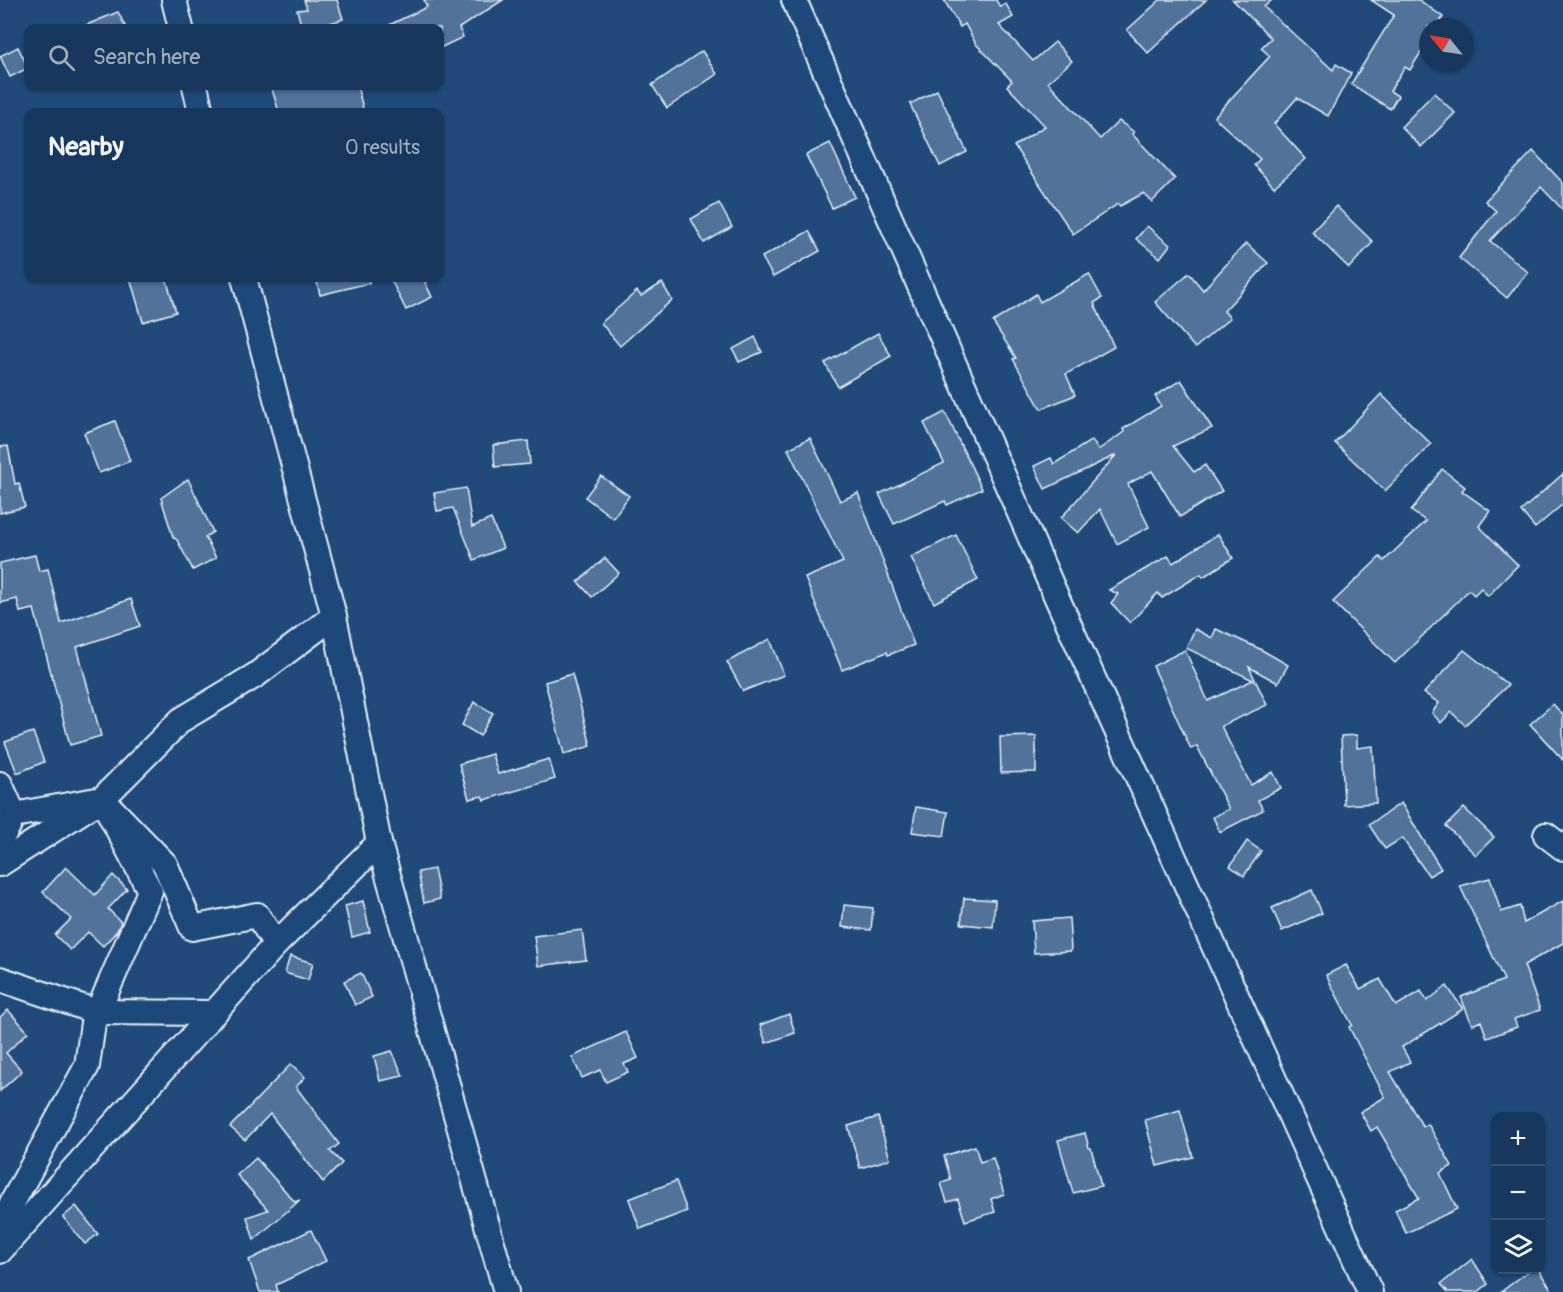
<!DOCTYPE html>
<meta charset="utf-8">
<style>
:root{--surface:#17385c;--page:#203f62;--text:#f1f3f6;--muted:#9eacbb;--line:#365272}
body{margin:0;font-family:Pangolin,sans-serif;background:var(--page);color:var(--text)}
.controls{position:absolute;right:18px;bottom:18px;display:grid;overflow:hidden;border-radius:12px;box-shadow:0 2px 4px #0004}
.controls button{width:54px;height:54px;display:grid;place-items:center;padding:0;border:0;border-bottom:2px solid var(--line);background:var(--surface);color:var(--text);font:30px sans-serif}
.compass{position:absolute;left:1419px;top:18px;width:54px;height:54px;border-radius:50%;background:var(--surface);box-shadow:0 2px 4px #0004;rotate:300deg}
.list{margin:0;padding:0;list-style:none}
h2{display:flex;justify-content:space-between;align-items:center;height:78px;margin:0;padding:0 24px;font-size:26px}
h2 small{font-size:20px;font-weight:400;color:var(--muted)}
.icon{flex:none;width:33px;height:33px;fill:none;stroke:currentColor;stroke-width:2;stroke-linecap:round;stroke-linejoin:round}
.map{position:relative;flex:none;width:1563px;height:1292px;overflow:hidden}
.search{position:absolute;background:var(--surface);box-shadow:0 2px 4px #0004;left:24px;top:24px;width:420px;height:66px;display:flex;align-items:center;gap:15px;box-sizing:border-box;padding:0 21px;border-radius:12px;color:var(--muted);font-size:22px}
.panel{position:absolute;background:var(--surface);box-shadow:0 2px 4px #0004;left:24px;top:108px;width:420px;height:174px;border-radius:12px}
.map>svg:first-child{display:block}
</style>
<div class="map">
<svg width="1563" height="1292" viewBox="0 0 1563 1292">
<rect width="100%" height="100%" fill="#1f4a7a"/>
<filter id="ink" filterUnits="userSpaceOnUse"><feTurbulence type="fractalNoise" baseFrequency=".0167" numOctaves="2"/><feDisplacementMap in="SourceGraphic" scale="12" xChannelSelector="R" yChannelSelector="G"/><feConvolveMatrix kernelMatrix="1 2 1 2 8 2 1 2 1" color-interpolation-filters="sRGB"/></filter>
<g filter="url(#ink)">
<g fill="#517399" stroke="#e8f1f8" stroke-width="1.5">
<polygon points="304,0 337,0 343,19 314,28 302,28 297,10 307,9"/>
<polygon points="424,0 503,0 459,28 463,37 440,48 440,28 383,28 427,7"/>
<polygon points="944,0 996,0 1000,7 1006,4 1013,17 999,25 1033,61 1055,42 1072,61 1048,82 1100,139 1119,121 1134,132 1132,134 1175,179 1152,202 1144,193 1120,206 1118,204 1073,234 1014,146 1045,126 1007,86 1012,81 976,44 965,24 960,27"/>
<polygon points="1160,0 1206,0 1148,53 1127,30"/>
<polygon points="1233,0 1272,0 1264,7 1333,70 1336,64 1351,73 1328,116 1297,98 1274,124 1306,159 1274,187 1254,165 1260,159 1214,117 1270,56 1261,48 1271,38"/>
<polygon points="1371,0 1419,0 1443,17 1437,27 1428,27 1428,41 1410,70 1405,67 1390,91 1398,96 1390,109 1351,84 1394,15"/>
<polygon points="118,12 126,28 79,28"/>
<polygon points="18,47 28,68 10,77 0,56"/>
<polygon points="702,51 717,74 667,108 652,85"/>
<polygon points="271,86 357,86 364,112 279,112"/>
<polygon points="937,90 967,152 940,166 910,104"/>
<polygon points="1434,93 1455,113 1421,147 1401,127"/>
<polygon points="830,143 855,197 832,208 806,155"/>
<polygon points="1533,151 1563,183 1563,210 1541,187 1490,241 1528,272 1507,298 1459,258 1496,211 1485,201"/>
<polygon points="719,203 732,227 704,243 691,219"/>
<polygon points="1336,206 1373,242 1349,268 1312,232"/>
<polygon points="1147,226 1170,245 1160,258 1136,239"/>
<polygon points="809,231 820,251 773,277 762,257"/>
<polygon points="1246,243 1268,263 1224,311 1230,318 1195,348 1155,302 1189,273 1203,290"/>
<polygon points="1089,274 1102,298 1094,303 1114,347 1066,374 1075,395 1041,409 1013,359 1016,358 993,322 1036,294 1040,302"/>
<polygon points="130,278 166,278 176,312 143,322"/>
<polygon points="316,278 369,278 369,283 320,295"/>
<polygon points="390,278 423,278 432,297 406,310"/>
<polygon points="662,283 672,300 620,346 601,323 637,291 641,296"/>
<polygon points="878,333 891,356 838,387 825,363"/>
<polygon points="755,337 762,352 739,362 733,349"/>
<polygon points="1181,380 1212,428 1173,446 1194,472 1205,465 1222,491 1180,517 1152,471 1128,484 1149,527 1117,544 1100,509 1078,533 1061,518 1116,455 1045,489 1034,466 1051,458 1054,464 1092,440 1098,450 1124,432 1123,429 1161,406 1155,396"/>
<polygon points="1381,394 1431,444 1385,491 1335,443"/>
<polygon points="945,412 982,489 947,505 945,501 894,524 879,494 944,463 924,423"/>
<polygon points="115,421 130,461 99,473 84,433"/>
<polygon points="810,438 840,501 858,493 914,645 888,655 887,652 842,670 805,578 843,562 788,449"/>
<polygon points="528,441 530,464 495,467 493,445"/>
<polygon points="8,446 15,484 19,483 25,507 0,513 0,447"/>
<polygon points="1442,469 1465,487 1462,491 1490,511 1479,526 1518,565 1488,596 1481,588 1474,595 1469,590 1395,663 1333,602 1380,557 1384,561 1426,521 1411,511"/>
<polygon points="1563,474 1563,504 1535,528 1521,511"/>
<polygon points="601,476 629,496 613,518 585,497"/>
<polygon points="188,479 213,532 205,537 216,558 193,570 177,540 173,537 161,498"/>
<polygon points="466,488 472,527 491,519 503,548 474,560 453,508 437,511 434,493"/>
<polygon points="1218,534 1233,558 1203,577 1201,574 1162,598 1158,593 1130,623 1111,603 1118,594 1109,590 1168,556 1173,563"/>
<polygon points="956,535 978,580 934,603 911,557"/>
<polygon points="35,555 39,571 48,569 61,623 131,599 140,626 77,647 101,736 70,745 34,609 20,612 17,599 0,603 0,563"/>
<polygon points="605,558 619,573 592,597 578,582"/>
<polygon points="1195,629 1212,638 1216,629 1260,649 1288,665 1278,683 1249,667 1267,705 1221,726 1251,785 1273,772 1281,788 1258,800 1263,810 1220,832 1213,817 1229,809 1197,746 1191,749 1153,666 1185,650 1208,701 1253,680 1186,648"/>
<polygon points="770,639 784,675 743,691 727,662"/>
<polygon points="1464,650 1508,685 1465,725 1451,712 1441,723 1432,713 1439,703 1424,693"/>
<polygon points="572,674 591,746 564,754 545,682"/>
<polygon points="474,702 493,713 480,736 462,725"/>
<polygon points="1553,704 1563,715 1563,760 1530,724"/>
<polygon points="33,732 44,762 17,773 5,742"/>
<polygon points="1357,735 1357,748 1373,746 1376,803 1344,805 1341,736"/>
<polygon points="1036,736 1036,772 1001,773 1000,737"/>
<polygon points="492,754 498,774 549,759 555,779 484,800 482,796 469,799 459,764"/>
<polygon points="1401,803 1441,869 1429,876 1402,838 1385,849 1369,825"/>
<polygon points="916,807 948,812 944,836 912,832"/>
<polygon points="1464,808 1494,837 1476,855 1446,826"/>
<polygon points="1247,841 1261,851 1244,876 1230,866"/>
<polygon points="66,867 95,895 113,875 127,889 108,909 121,922 117,931 103,946 88,932 70,950 55,935 71,919 43,892"/>
<polygon points="434,869 440,899 424,903 418,872"/>
<polygon points="1490,878 1501,912 1520,906 1524,923 1563,901 1563,943 1524,965 1540,1010 1514,1019 1517,1027 1487,1038 1481,1021 1472,1025 1461,997 1504,980 1460,886"/>
<polygon points="1312,890 1322,913 1282,931 1272,908"/>
<polygon points="964,898 995,900 993,927 961,924"/>
<polygon points="363,901 370,932 352,937 345,906"/>
<polygon points="844,905 873,908 871,930 842,927"/>
<polygon points="1069,918 1071,951 1034,953 1032,921"/>
<polygon points="582,930 586,960 538,966 534,936"/>
<polygon points="290,956 313,963 308,980 285,973"/>
<polygon points="1346,965 1360,989 1380,979 1396,1006 1421,991 1427,1001 1447,986 1463,1009 1402,1047 1410,1062 1390,1072 1423,1127 1428,1124 1452,1166 1440,1173 1457,1209 1406,1233 1395,1210 1419,1198 1377,1127 1371,1131 1360,1112 1385,1097 1349,1027 1352,1025 1326,975"/>
<polygon points="361,973 372,997 355,1005 344,981"/>
<polygon points="8,1010 28,1032 6,1053 22,1071 0,1091 0,1017"/>
<polygon points="789,1014 795,1033 766,1043 760,1025"/>
<polygon points="626,1032 638,1058 624,1064 628,1072 606,1082 600,1070 582,1078 572,1057"/>
<polygon points="392,1051 403,1076 380,1081 374,1056"/>
<polygon points="291,1064 305,1077 296,1087 339,1144 330,1151 342,1163 323,1182 270,1114 245,1140 230,1127"/>
<polygon points="1180,1110 1193,1157 1157,1166 1145,1120"/>
<polygon points="878,1117 890,1159 860,1168 848,1126"/>
<polygon points="1085,1133 1089,1148 1091,1148 1101,1186 1073,1193 1058,1140"/>
<polygon points="975,1146 980,1162 993,1158 1004,1194 991,1199 995,1212 965,1221 958,1199 947,1202 941,1183 951,1180 944,1156"/>
<polygon points="256,1158 295,1202 300,1200 254,1240 247,1217 268,1210 237,1175"/>
<polygon points="676,1181 687,1211 640,1229 629,1199"/>
<polygon points="76,1206 98,1234 85,1244 63,1217"/>
<polygon points="311,1230 326,1261 276,1285 278,1292 260,1292 249,1260"/>
<polygon points="1472,1259 1488,1284 1478,1292 1448,1292 1441,1284"/>
<polygon points="1531,1269 1538,1269 1553,1292 1501,1292"/>
</g>
<g fill="none" stroke-linecap="round" stroke-linejoin="round">
<g stroke="#e8f1f8" stroke-width="28">
<g id="minor">
<polyline points="174,0 181,28"/>
<polyline points="794,0 1057,598 1370,1292"/>
<polyline points="195,86 201,112"/>
<polyline points="244,278 334,616 379,843 506,1292"/>
<polyline points="0,784 14,815 102,799 165,864 192,928 257,915 276,944"/>
<polyline points="1546,835 1563,848"/>
<polyline points="0,841 14,815"/>
<polyline points="0,864 92,805"/>
<polyline points="0,979 97,1012 214,1013"/>
<polyline points="0,1231 12,1203 87,1066 93,1023 150,891 102,799 181,720 256,675 334,616"/>
<polyline points="0,1251 276,944 379,843"/>
</g>
</g>
<use href="#minor" stroke="#1f4a7a" stroke-width="24"/>
</g>
</g>
</svg>
<div class="controls">
<button>+</button>
<button>−</button>
<button><svg class="icon" aria-label="layers" viewBox="0 0 24 24"><path d="M12 4l9 5-9 5-9-5zM3 14l9 5 9-5"/></svg></button>
</div>
<svg class="compass" viewBox="-18 -18 36 36"><path d="M0-13l5 13h-10z" fill="#e53935"/><path d="M0 13l5-13h-10z" fill="#9eacbb"/></svg>
<div class="search"><svg class="icon" aria-label="search" viewBox="0 0 24 24"><circle cx="10" cy="10" r="6"/><path d="M15 15l6 6"/></svg>Search here</div>
<section class="panel">
<h2>Nearby<small>0 results</small></h2>
<ul class="list">
</ul>
</section>
</div>
